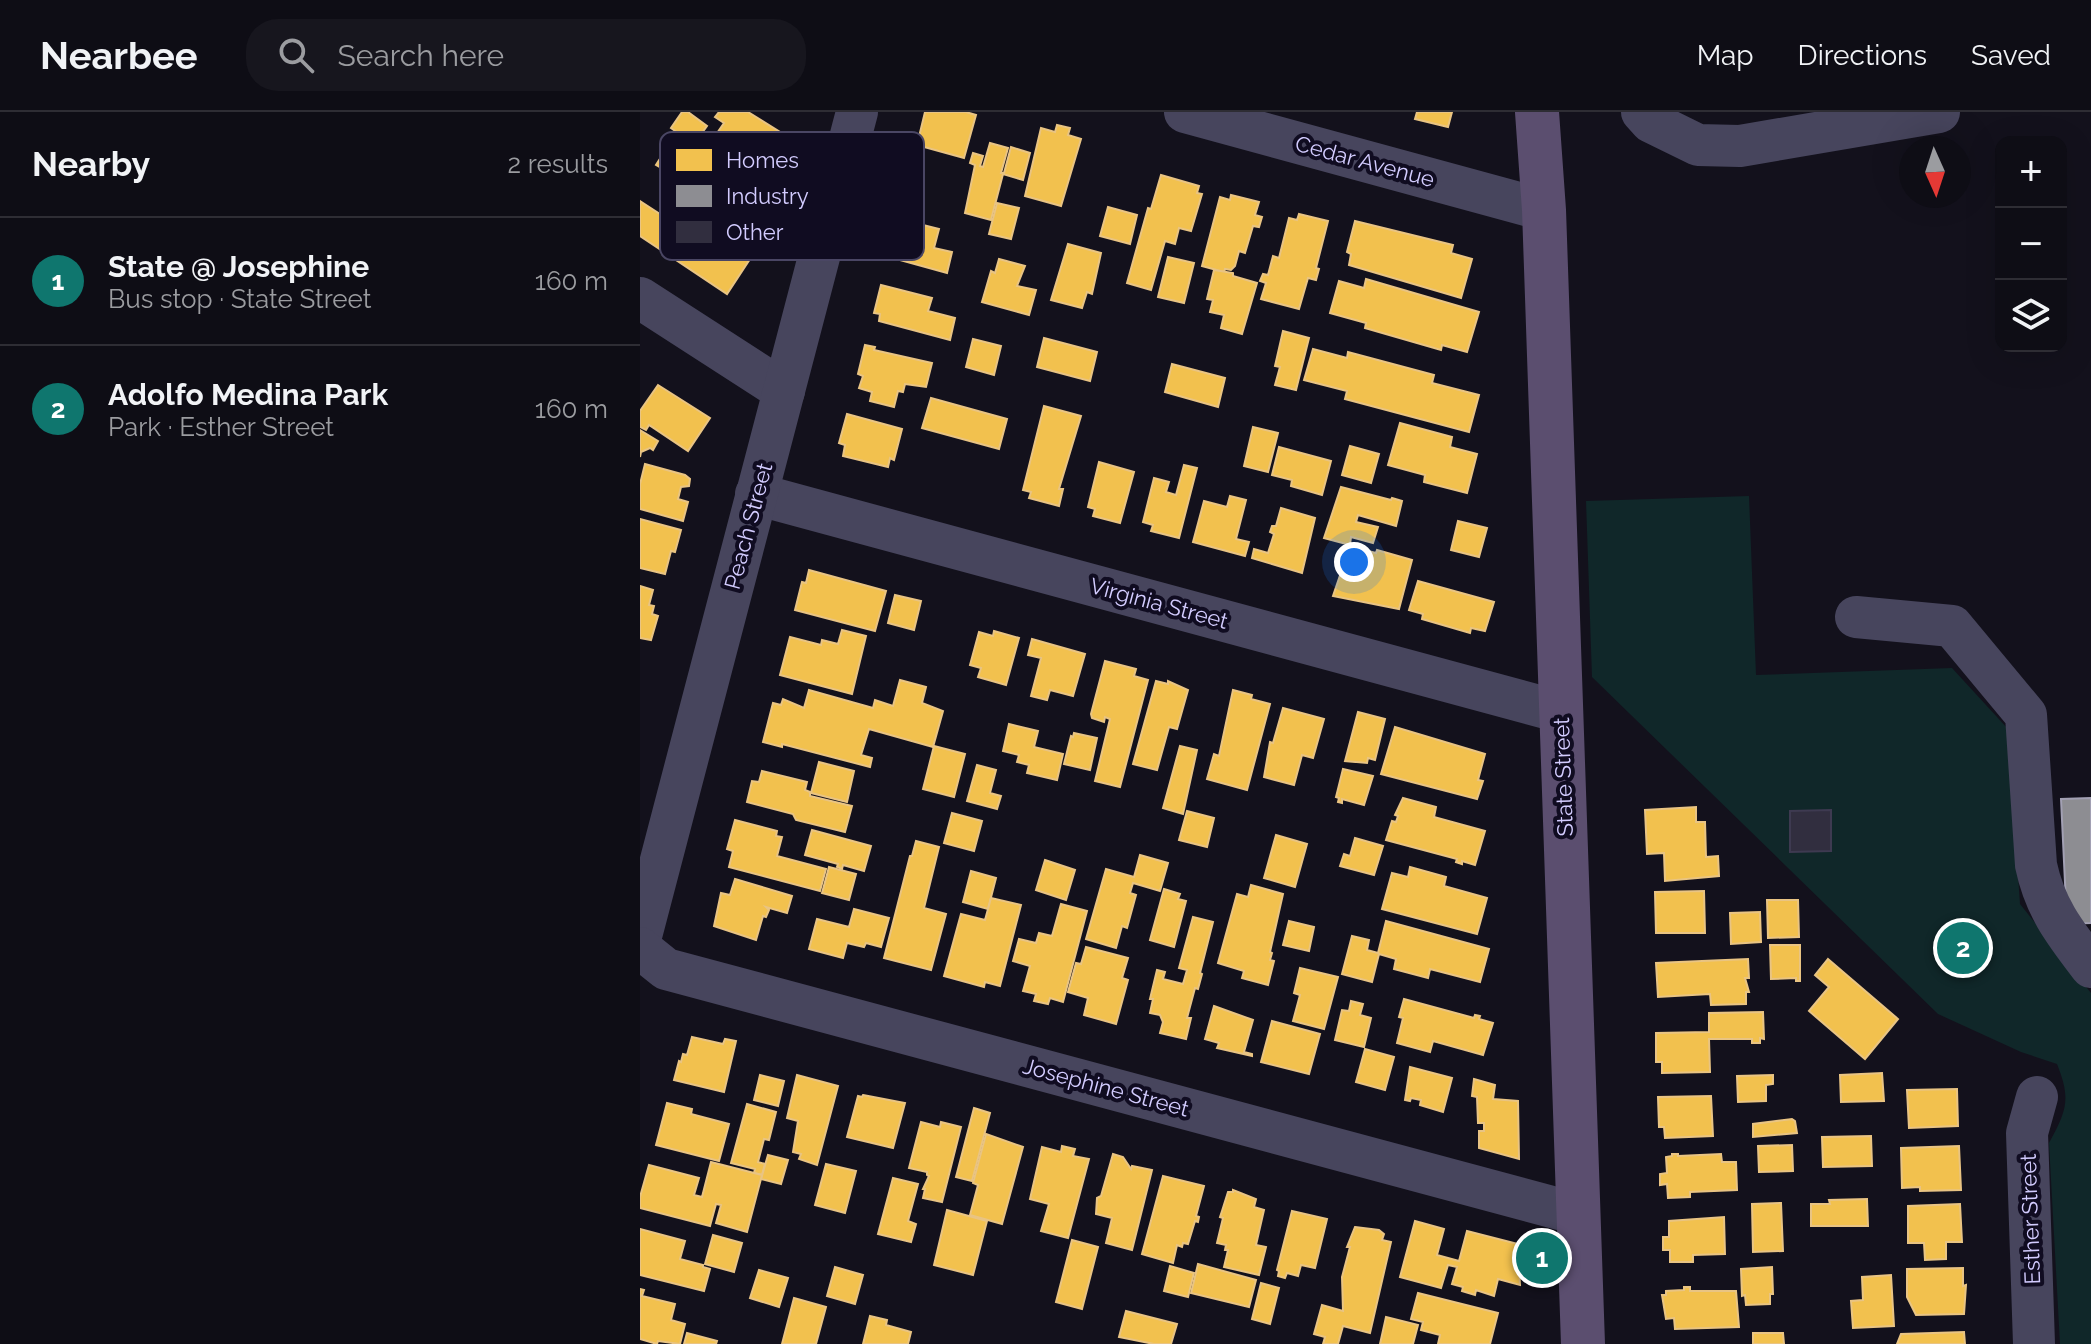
<!DOCTYPE html>
<meta charset="utf-8">
<style>
:root{--surface:#0e0d15;--page:#17161e;--text:#f1f3f6;--muted:#9b9ca0;--line:#2e2d34;--accent:#0f766e}
body{margin:0;font-family:Raleway,sans-serif;background:var(--page);color:var(--text)}
.controls{position:absolute;right:24px;top:24px;display:grid;overflow:hidden;border-radius:16px;box-shadow:0 8px 32px #0002}
.controls button{width:72px;height:72px;display:grid;place-items:center;padding:0;border:0;border-bottom:2px solid var(--line);background:var(--surface);color:var(--text);font:40px sans-serif}
.compass{position:absolute;left:1259px;top:24px;width:72px;height:72px;border-radius:50%;background:var(--surface);box-shadow:0 8px 32px #0002;rotate:177deg}
.you{position:absolute;left:714px;top:450px;width:28px;height:28px;margin:-20px;border:6px solid #fff;border-radius:50%;background:#1a73e8;box-shadow:0 0 0 12px #1a73e833}
.badge{display:grid;place-items:center;width:52px;height:52px;border-radius:50%;background:var(--accent);color:#fff;font-size:26px;font-weight:700}
.pin{position:absolute;translate:-50% -50%;border:4px solid #fff;box-shadow:0 2px 8px #0006}
.list{margin:0;padding:0;list-style:none}
h2{display:flex;justify-content:space-between;align-items:center;height:104px;margin:0;padding:0 32px;font-size:34px}
h2 small{font-size:26px;font-weight:400;color:var(--muted)}
.list li{display:grid;grid-template-columns:52px 1fr auto;gap:24px;align-items:center;box-sizing:border-box;height:128px;padding:0 32px;border-top:2px solid var(--line)}
.list b{display:block;font-size:30px;white-space:nowrap}
.list p{margin:0;font-size:26px;white-space:nowrap;color:var(--muted)}
.list em{font-size:26px;font-style:normal;color:var(--muted)}
.icon{flex:none;width:44px;height:44px;fill:none;stroke:currentColor;stroke-width:2;stroke-linecap:round;stroke-linejoin:round}
.map{position:relative;flex:none;width:1451px;height:1232px;overflow:hidden}
header{display:flex;align-items:center;gap:48px;box-sizing:border-box;height:112px;padding:0 40px;background:var(--surface);border-bottom:2px solid var(--line)}
header strong{font-size:38px}
nav{display:flex;gap:44px;margin-inline-start:auto;font-size:28px}
.search{width:560px;height:72px;background:var(--page);display:flex;align-items:center;gap:20px;box-sizing:border-box;padding:0 28px;border-radius:32px;color:var(--muted);font-size:30px}
main{display:flex}
aside{flex:1;background:var(--surface)}
.map>svg:first-child{display:block}
</style>
<header>
<strong>Nearbee</strong>
<div class="search"><svg class="icon" aria-label="search" viewBox="0 0 24 24"><circle cx="10" cy="10" r="6"/><path d="M15 15l6 6"/></svg>Search here</div>
<nav><a>Map</a><a>Directions</a><a>Saved</a></nav>
</header>
<main>
<aside>
<h2>Nearby<small>2 results</small></h2>
<ul class="list">
<li><span class="badge">1</span><div><b>State @ Josephine</b><p>Bus stop · State Street</p></div><em>160 m</em></li>
<li><span class="badge">2</span><div><b>Adolfo Medina Park</b><p>Park · Esther Street</p></div><em>160 m</em></li>
</ul>
</aside>
<div class="map">
<svg width="1451" height="1232" viewBox="0 0 1451 1232">
<rect width="100%" height="100%" fill="#13111c"/>
<path fill="#102729" d="M1109 384 1116 563 1312 556 1368 617 1380 792 1451 881V1232H1420L1409 1031C1427 998 1431 987 1417 952L1381 940 1298 902 952 565 946 389Z"/>
<g fill="#f2c14e" stroke="#e9c483" stroke-width="2">
<polygon points="42,0 48,0 67,14 54,32 31,16"/>
<polygon points="79,0 108,0 145,23 124,59 112,51 110,54 105,51 106,48 73,27 84,11 75,5"/>
<polygon points="285,0 326,0 336,3 324,46 277,33"/>
<polygon points="777,0 812,0 808,15 775,7"/>
<polygon points="417,13 430,16 428,23 441,27 421,94 385,84 401,16 415,20"/>
<polygon points="34,25 53,37 35,64 16,53"/>
<polygon points="350,31 368,36 361,61 364,61 371,35 390,41 383,68 363,62 351,108 325,101 335,53 330,51 333,41 343,44 340,54 343,55"/>
<polygon points="521,63 559,74 557,81 562,82 551,119 539,116 535,132 525,129 511,178 487,171 508,96 511,97"/>
<polygon points="591,83 619,90 615,103 622,105 619,115 613,114 605,141 599,139 595,154 591,158 585,157 584,160 562,154 580,85 590,88"/>
<polygon points="0,89 43,117 50,107 110,147 87,182 0,124"/>
<polygon points="357,91 379,96 371,127 349,122"/>
<polygon points="468,95 497,103 490,132 460,124"/>
<polygon points="659,102 688,109 676,156 679,157 676,168 668,166 659,197 621,187 626,171 620,169 623,162 628,163 633,144 639,146 649,106 657,108"/>
<polygon points="263,108 299,117 294,136 312,140 307,161 253,146 257,135 245,132 249,119 260,122"/>
<polygon points="715,109 813,133 811,141 832,147 821,186 709,153 711,142 707,140"/>
<polygon points="428,132 461,141 452,182 447,180 442,196 411,188"/>
<polygon points="528,145 554,151 544,191 518,185"/>
<polygon points="359,147 385,154 377,174 396,178 389,203 342,190 351,159 355,161"/>
<polygon points="574,158 593,161 593,164 617,171 602,222 581,216 584,203 570,200 573,188 567,187"/>
<polygon points="726,167 839,200 827,240 802,233 801,238 725,216 726,211 690,201 699,169 724,176"/>
<polygon points="241,173 292,186 288,199 315,206 310,228 239,209 240,202 234,201"/>
<polygon points="643,219 669,226 656,278 635,273 640,255 635,254"/>
<polygon points="404,226 457,240 450,269 397,255"/>
<polygon points="333,227 361,234 354,263 326,255"/>
<polygon points="225,233 235,235 234,238 292,251 286,275 265,272 263,280 258,279 254,295 230,289 232,280 219,276 223,264 218,262"/>
<polygon points="673,237 707,246 708,240 794,263 792,271 839,283 829,320 705,287 707,279 664,268"/>
<polygon points="532,252 585,266 578,295 525,280"/>
<polygon points="18,273 70,306 48,339 9,313 6,318 0,315 0,299"/>
<polygon points="291,286 367,307 359,337 282,316"/>
<polygon points="404,294 441,304 419,377 423,377 419,394 389,386 391,380 383,378"/>
<polygon points="207,302 262,317 254,348 250,346 248,355 203,344 205,333 199,331"/>
<polygon points="760,311 812,325 810,335 837,342 827,381 784,370 785,363 748,353"/>
<polygon points="613,315 638,321 628,360 604,354"/>
<polygon points="0,318 18,329 13,338 10,336 1,340 0,345"/>
<polygon points="710,334 739,342 731,371 702,363"/>
<polygon points="639,335 691,349 682,383 651,374 652,368 632,363"/>
<polygon points="459,350 494,360 480,411 453,404 455,397 448,395"/>
<polygon points="5,352 45,363 50,367 49,374 41,375 38,387 48,390 43,409 0,397 0,372"/>
<polygon points="544,353 557,356 539,426 511,419 513,413 503,410 514,366 529,370 526,380 536,383"/>
<polygon points="701,375 751,388 752,386 762,389 756,414 718,403 716,410 738,415 733,431 711,425 710,433 684,426"/>
<polygon points="590,384 606,388 596,427 609,430 605,444 553,430 564,389 587,395"/>
<polygon points="641,396 675,406 662,461 612,446 614,437 628,441 634,422 630,420 632,414 636,414"/>
<polygon points="0,407 41,418 35,440 31,439 25,462 0,456"/>
<polygon points="818,409 847,416 839,445 811,438"/>
<polygon points="737,438 772,448 759,497 693,484 708,440 727,445 728,439 736,441"/>
<polygon points="169,458 246,479 235,519 155,498 162,470 166,471"/>
<polygon points="778,469 854,490 845,519 831,516 830,521 782,507 783,502 769,498"/>
<polygon points="0,474 13,478 9,493 14,494 12,502 18,504 11,528 0,526"/>
<polygon points="255,483 281,489 274,518 248,511"/>
<polygon points="202,518 226,524 212,582 140,563 150,525 181,533 182,528 198,532"/>
<polygon points="354,519 379,526 366,573 338,565 341,556 330,553 339,520 353,524"/>
<polygon points="392,527 445,542 433,584 410,578 407,588 391,584 401,546 388,543"/>
<polygon points="465,549 496,557 494,564 508,568 480,675 455,669 470,607 465,605 464,610 452,606 451,602"/>
<polygon points="260,568 286,575 282,591 303,599 293,635 229,617 221,643 232,646 230,655 142,632 142,635 123,630 133,591 141,593 143,587 164,596 169,578 233,596 235,588 253,594"/>
<polygon points="516,569 528,572 528,569 548,578 537,617 529,615 517,658 493,652"/>
<polygon points="593,578 612,583 611,587 630,592 607,678 567,667 574,642 579,644"/>
<polygon points="643,596 684,607 673,646 662,643 654,673 624,665 630,630 633,631"/>
<polygon points="718,600 745,607 735,648 728,646 727,651 705,649"/>
<polygon points="369,612 398,619 394,635 423,642 417,668 387,661 389,653 377,650 379,643 363,639"/>
<polygon points="755,615 845,642 838,668 843,669 837,687 741,662"/>
<polygon points="434,621 457,626 450,658 424,652 431,624 433,625"/>
<polygon points="294,634 325,642 314,685 283,677"/>
<polygon points="540,634 557,638 543,702 523,696"/>
<polygon points="179,650 214,659 207,690 171,681"/>
<polygon points="337,653 356,658 350,681 361,684 357,697 327,689"/>
<polygon points="703,657 733,664 724,693 702,687 702,691 698,690 699,686 696,685"/>
<polygon points="122,659 167,670 165,678 170,680 170,684 212,694 205,720 156,708 153,702 107,690 112,669 119,670"/>
<polygon points="763,686 796,695 794,705 845,719 835,753 822,749 822,752 816,750 817,747 746,728 752,709 756,710 758,704 755,703"/>
<polygon points="1056,695 1056,710 1065,710 1066,745 1078,744 1079,764 1025,769 1024,741 1007,742 1005,698"/>
<polygon points="547,699 574,706 567,735 539,728"/>
<polygon points="312,701 342,709 334,739 304,731"/>
<polygon points="95,708 137,719 136,724 142,725 137,744 186,757 180,779 89,755 93,739 87,737"/>
<polygon points="172,718 231,734 224,759 203,753 202,757 197,755 198,752 165,743"/>
<polygon points="636,723 667,732 655,775 624,766"/>
<polygon points="715,726 743,734 734,763 700,754 704,742 710,744"/>
<polygon points="276,729 299,735 284,796 306,802 291,858 244,846 270,744 272,744"/>
<polygon points="500,743 528,751 520,779 493,771 490,781 496,783 487,816 482,814 476,836 446,827 466,757 494,765"/>
<polygon points="405,748 435,758 426,788 396,778"/>
<polygon points="189,755 216,762 209,788 182,781"/>
<polygon points="770,755 806,765 804,774 847,786 837,822 742,797 752,761 768,765"/>
<polygon points="331,759 356,766 348,797 323,790"/>
<polygon points="95,767 152,784 147,801 126,795 129,798 126,805 123,804 116,828 74,814 81,781 90,783"/>
<polygon points="611,773 643,782 630,840 632,841 630,848 634,849 628,873 602,866 604,859 578,851 597,782 608,785"/>
<polygon points="524,777 540,782 538,787 546,789 534,835 510,828"/>
<polygon points="1064,779 1065,821 1016,821 1015,780"/>
<polygon points="351,786 381,793 360,874 345,870 344,875 304,864 321,802 345,808"/>
<polygon points="1127,788 1158,788 1159,825 1128,826"/>
<polygon points="421,792 447,799 423,890 410,886 408,892 394,889 396,882 383,879 390,854 373,849 379,827 396,831 399,821 412,824"/>
<polygon points="214,797 249,806 241,835 226,831 224,835 207,831 203,846 169,837 177,807 209,815"/>
<polygon points="1120,800 1121,830 1091,832 1090,801"/>
<polygon points="553,805 573,810 560,861 562,862 558,877 555,876 547,906 551,906 546,927 520,921 523,910 520,903 510,901 513,887 510,887 517,858 525,860 523,867 543,872 547,858 539,856"/>
<polygon points="649,809 674,815 669,839 643,833"/>
<polygon points="746,809 849,837 840,870 790,857 788,866 754,857 756,847 739,842 732,870 702,862 712,824 729,828 727,838 738,841"/>
<polygon points="1130,833 1160,833 1160,869 1156,869 1156,866 1131,867"/>
<polygon points="446,835 488,846 482,866 488,868 476,912 444,903 448,886 428,880 436,851 441,852"/>
<polygon points="1108,847 1109,866 1105,866 1109,880 1106,880 1106,892 1071,893 1070,882 1018,885 1016,851"/>
<polygon points="1188,847 1258,907 1225,947 1169,899 1189,875 1175,863"/>
<polygon points="660,856 698,865 684,917 653,909 660,883 654,881"/>
<polygon points="764,887 834,906 835,903 840,904 839,907 853,911 843,943 793,929 790,940 757,931 763,906 759,905"/>
<polygon points="711,889 723,892 720,903 731,906 724,935 695,928 702,898 709,899"/>
<polygon points="574,894 613,908 604,940 612,942 612,944 577,936 579,931 565,927"/>
<polygon points="1123,900 1124,927 1120,926 1120,931 1112,931 1112,927 1069,927 1070,960 1022,961 1022,950 1016,950 1016,921 1069,920 1069,901"/>
<polygon points="632,909 680,922 669,962 621,950"/>
<polygon points="52,925 83,932 85,927 96,929 84,980 34,968 39,949 41,950 43,942 47,943"/>
<polygon points="725,937 754,945 745,978 716,970"/>
<polygon points="770,955 812,966 803,1000 780,993 781,988 771,986 770,989 765,988"/>
<polygon points="1242,961 1244,989 1201,990 1200,963"/>
<polygon points="120,963 144,969 138,994 114,988"/>
<polygon points="157,963 198,974 177,1053 159,1047 161,1042 153,1040 158,1009 147,1006"/>
<polygon points="1133,963 1133,972 1126,973 1126,989 1098,990 1097,964"/>
<polygon points="834,967 855,973 853,987 878,989 879,1047 839,1036 839,1019 844,1019 844,1011 838,1011 837,985 832,984"/>
<polygon points="1317,977 1318,1014 1269,1016 1267,978"/>
<polygon points="223,983 265,991 253,1036 207,1025 218,984 222,985"/>
<polygon points="1071,984 1073,1024 1025,1026 1024,1015 1019,1015 1018,985"/>
<polygon points="27,991 52,997 51,1002 89,1012 79,1049 16,1033"/>
<polygon points="107,992 136,1000 129,1028 124,1027 118,1050 125,1052 122,1063 114,1061 115,1057 91,1051"/>
<polygon points="334,996 350,1001 332,1069 316,1065"/>
<polygon points="1152,1007 1155,1009 1157,1021 1113,1025 1113,1012"/>
<polygon points="281,1010 300,1015 301,1010 321,1015 302,1090 283,1086 285,1077 283,1077 289,1064 287,1063 287,1060 269,1056"/>
<polygon points="346,1022 383,1035 362,1112 330,1103 338,1073 333,1071"/>
<polygon points="1231,1024 1232,1054 1183,1055 1182,1025"/>
<polygon points="1152,1033 1153,1059 1119,1060 1118,1034"/>
<polygon points="422,1034 435,1037 433,1044 449,1047 428,1126 401,1119 409,1092 390,1087 402,1035 421,1040"/>
<polygon points="1319,1034 1321,1078 1280,1079 1280,1075 1262,1076 1261,1036"/>
<polygon points="473,1042 483,1045 491,1057 492,1054 512,1058 492,1138 466,1131 472,1106 456,1102 457,1086 461,1084"/>
<polygon points="1032,1042 1038,1042 1038,1044 1081,1042 1082,1050 1096,1050 1097,1078 1050,1080 1050,1085 1028,1086 1027,1072 1020,1073 1020,1062 1027,1061 1026,1045 1032,1044"/>
<polygon points="128,1043 148,1048 141,1072 121,1067"/>
<polygon points="71,1050 122,1063 107,1120 76,1111 81,1093 76,1092 70,1114 0,1096 0,1085 9,1053 59,1066 54,1083 62,1085"/>
<polygon points="186,1052 216,1059 205,1101 175,1093"/>
<polygon points="523,1064 564,1074 556,1104 559,1105 558,1110 555,1109 548,1132 543,1131 542,1135 537,1133 533,1151 502,1142"/>
<polygon points="253,1066 278,1072 268,1109 276,1112 271,1130 238,1122"/>
<polygon points="593,1078 616,1087 614,1095 624,1098 616,1133 626,1135 619,1163 584,1155 588,1138 585,1138 586,1133 577,1131 583,1106 580,1105 582,1099 588,1080 593,1080"/>
<polygon points="1227,1087 1228,1114 1171,1114 1171,1092 1190,1092 1189,1088"/>
<polygon points="1141,1091 1143,1139 1113,1140 1112,1092"/>
<polygon points="1320,1092 1322,1130 1306,1130 1306,1147 1285,1148 1284,1131 1268,1131 1268,1094"/>
<polygon points="307,1098 347,1109 333,1163 294,1153"/>
<polygon points="652,1099 687,1107 675,1156 661,1153 658,1164 647,1161 645,1166 638,1164 639,1159 637,1158"/>
<polygon points="1084,1105 1085,1142 1053,1143 1053,1150 1030,1150 1030,1138 1023,1138 1023,1125 1029,1125 1029,1109"/>
<polygon points="775,1109 804,1117 797,1143 819,1149 827,1119 878,1132 880,1173 858,1167 854,1184 836,1178 835,1183 822,1179 823,1175 812,1172 817,1155 808,1153 801,1176 760,1165"/>
<polygon points="715,1115 739,1118 744,1122 742,1128 751,1130 730,1221 703,1214 698,1232 683,1232 685,1225 674,1222 682,1193 703,1199 702,1165 710,1135 707,1135"/>
<polygon points="0,1117 45,1129 40,1147 63,1153 63,1155 70,1157 64,1179 0,1163"/>
<polygon points="73,1123 102,1131 94,1160 65,1152"/>
<polygon points="432,1128 458,1135 442,1197 416,1190"/>
<polygon points="558,1152 616,1168 609,1195 551,1181"/>
<polygon points="530,1154 554,1161 548,1185 524,1179"/>
<polygon points="195,1155 223,1163 215,1192 187,1184"/>
<polygon points="1132,1155 1133,1182 1130,1182 1130,1192 1106,1193 1105,1183 1102,1184 1101,1157"/>
<polygon points="1323,1156 1323,1174 1326,1173 1324,1202 1276,1203 1267,1185 1267,1157"/>
<polygon points="119,1158 148,1166 139,1195 110,1186"/>
<polygon points="1251,1163 1254,1214 1213,1216 1211,1189 1223,1188 1222,1165"/>
<polygon points="621,1171 639,1176 630,1212 612,1207"/>
<polygon points="1044,1175 1050,1175 1050,1179 1096,1179 1099,1215 1035,1217 1034,1206 1026,1207 1022,1183 1026,1183 1026,1179 1044,1178"/>
<polygon points="0,1177 4,1178 2,1184 35,1192 31,1208 45,1212 40,1232 18,1229 17,1232 0,1227"/>
<polygon points="778,1181 858,1201 850,1232 798,1232 800,1223 781,1218 783,1210 771,1207"/>
<polygon points="154,1186 186,1195 176,1232 142,1232"/>
<polygon points="486,1199 537,1212 531,1232 514,1232 479,1225"/>
<polygon points="230,1204 247,1208 246,1213 271,1220 268,1232 223,1232"/>
<polygon points="746,1205 778,1213 773,1232 740,1232"/>
<polygon points="1324,1220 1325,1232 1257,1232 1261,1222"/>
<polygon points="47,1221 77,1229 76,1232 44,1232"/>
<polygon points="1113,1221 1143,1221 1144,1232 1113,1232"/>
</g>
<polygon fill="#8d8d92" stroke="#a2a0b3" stroke-width="2" points="1451,686 1451,811 1427,812 1421,687"/>
<polygon fill="#312e3f" stroke="#3e3a51" stroke-width="2" points="1191,698 1191,739 1150,740 1150,699"/>
<g fill="none" stroke-linecap="round" stroke-linejoin="round">
<g stroke="#47455d" stroke-width="42">
<polyline points="545,0 904,98"/>
<polyline points="1002,0 1011,10 1058,33 1100,34 1299,0"/>
<polyline points="0,186 144,279"/>
<polyline points="116,382 921,600"/>
<path d="M1216 505 1312 514 1386 603 1396 753C1405 796 1425 821 1451 855"/>
<polyline points="0,828 217,0"/>
<polyline points="0,836 26,857 938,1102"/>
<polyline points="1394,1232 1387,1021 1397,985"/>
</g>
<polyline stroke="#5b4e6f" stroke-width="44" points="897,0 904,98 943,1232"/>
</g>
<g text-anchor="middle" stroke-width="8" stroke-linejoin="round" paint-order="stroke">
<g font-size="22" fill="#d3ccff" stroke="#100c21">
<text transform="translate(725 49) rotate(15)" y="8">Cedar Avenue</text>
<text transform="translate(108 414) rotate(-75)" y="8">Peach Street</text>
<text transform="translate(519 491) rotate(15)" y="8">Virginia Street</text>
<text transform="translate(923 665) rotate(-92)" y="8">State Street</text>
<text transform="translate(466 975) rotate(15)" y="8">Josephine Street</text>
<text transform="translate(1390 1107) rotate(-92)" y="8">Esther Street</text>
</g>
</g>
<rect x="20" y="20" width="264" height="128" rx="12" fill="#100c21" stroke="#4a4664" stroke-width="2"/>
<rect x="36" y="37" width="36" height="22" fill="#f2c14e"/>
<rect x="36" y="73" width="36" height="22" fill="#8d8d92"/>
<rect x="36" y="109" width="36" height="22" fill="#312e3f"/>
<g font-size="22" fill="#d3ccff">
<text x="86" y="56">Homes</text>
<text x="86" y="92">Industry</text>
<text x="86" y="128">Other</text>
</g>
</svg>
<div class="controls">
<button>+</button>
<button>−</button>
<button><svg class="icon" aria-label="layers" viewBox="0 0 24 24"><path d="M12 4l9 5-9 5-9-5zM3 14l9 5 9-5"/></svg></button>
</div>
<svg class="compass" viewBox="-18 -18 36 36"><path d="M0-13l5 13h-10z" fill="#e53935"/><path d="M0 13l5-13h-10z" fill="#9b9ca0"/></svg>
<div class="you"></div>
<div class="pin badge" style="left:902px;top:1146px">1</div>
<div class="pin badge" style="left:1323px;top:836px">2</div>
</div>
</main>
